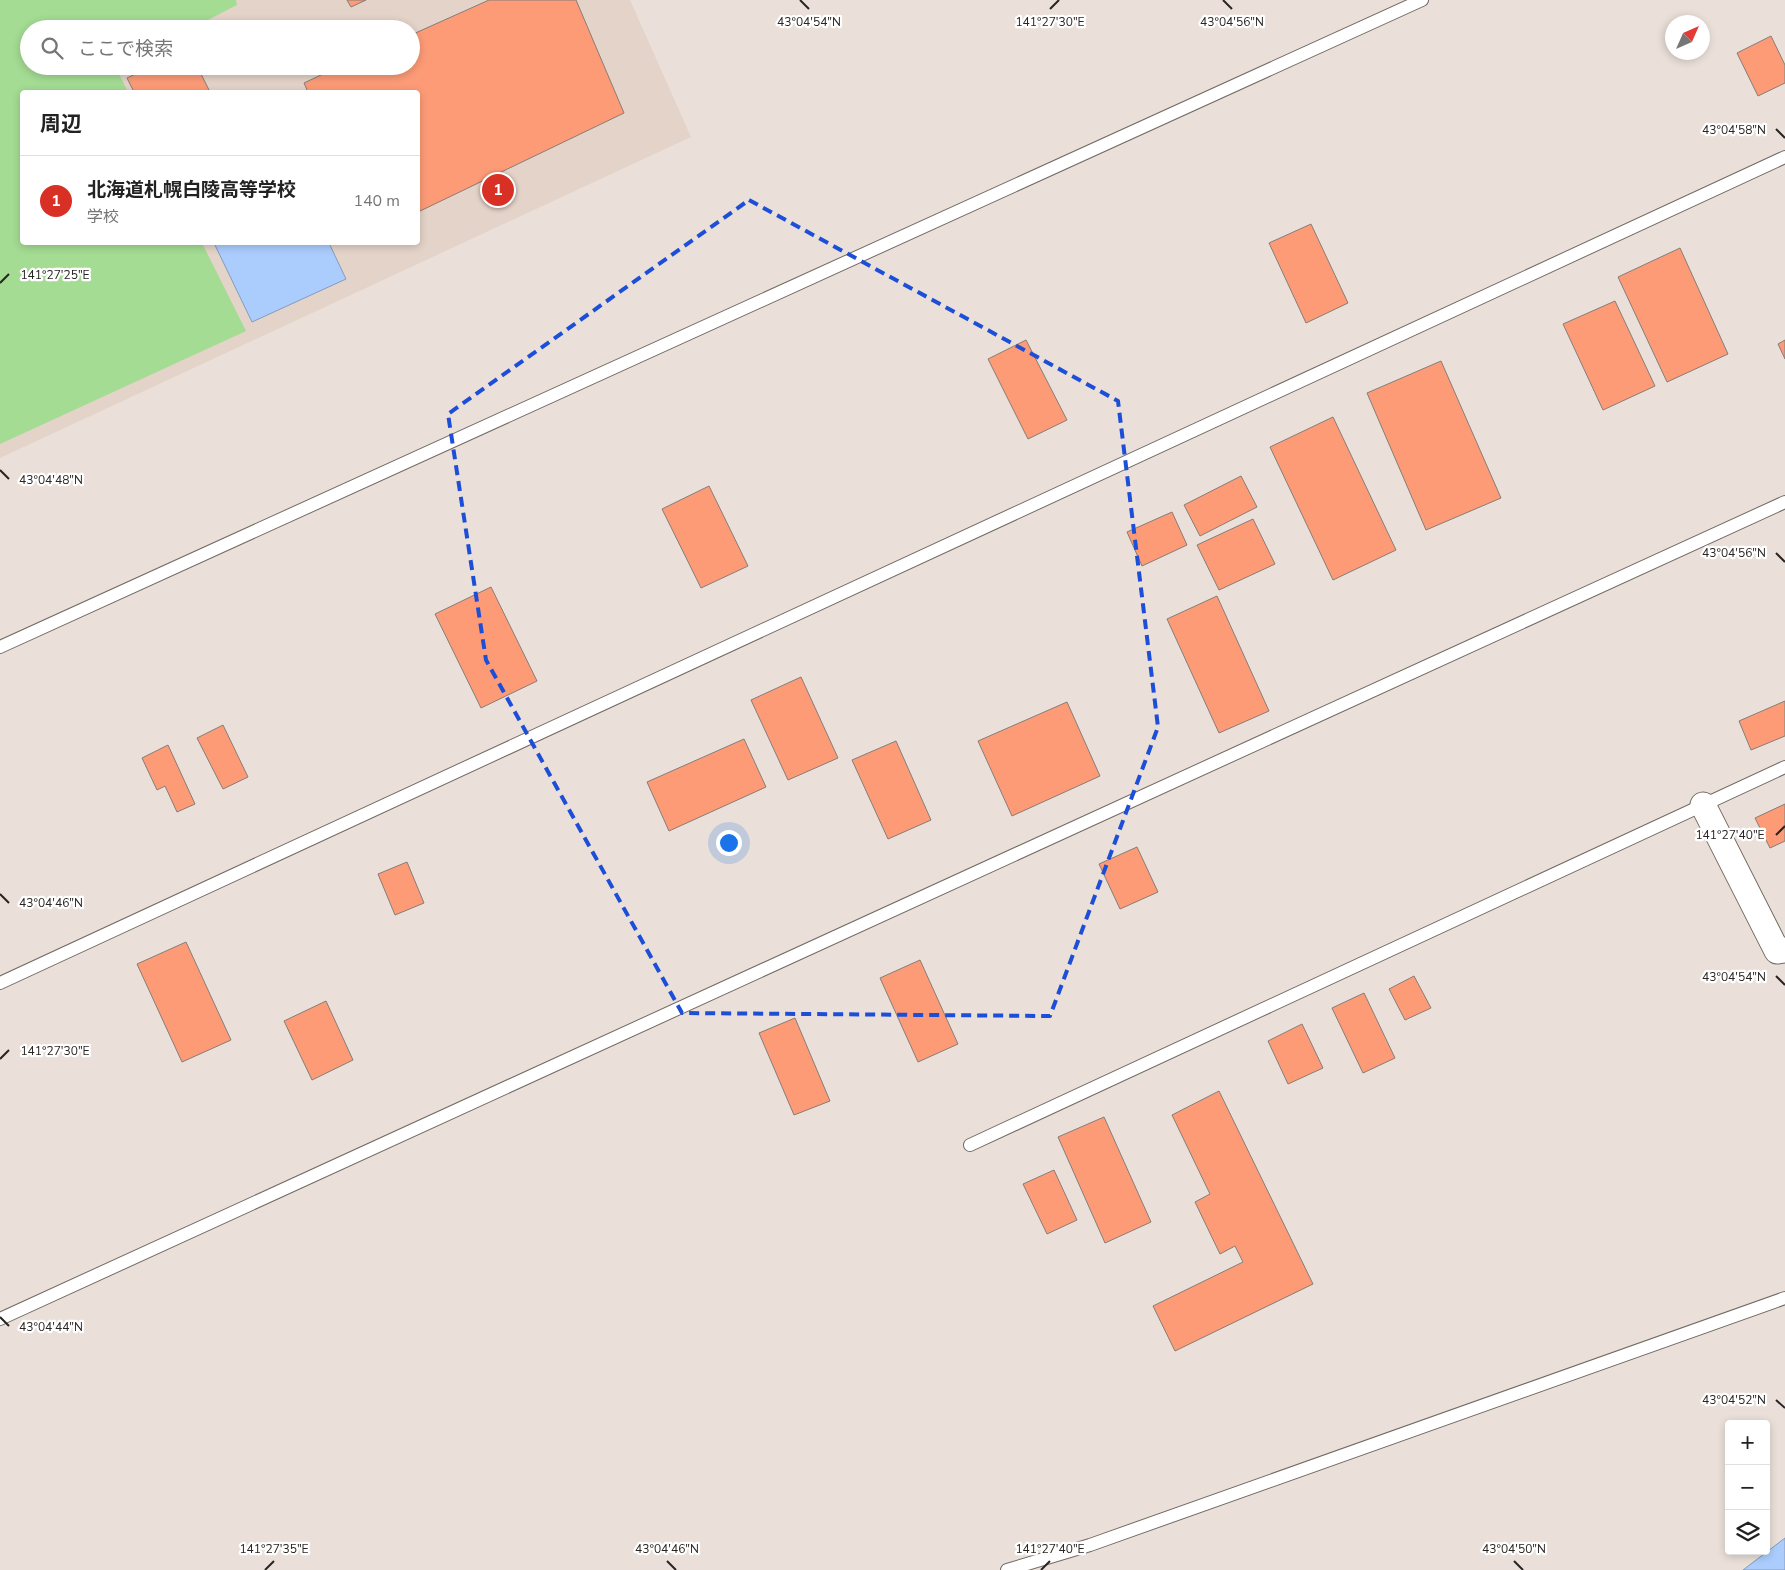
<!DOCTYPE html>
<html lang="ja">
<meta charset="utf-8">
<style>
:root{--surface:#fff;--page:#f6f6f6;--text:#222;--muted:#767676;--line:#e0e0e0;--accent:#d93025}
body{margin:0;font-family:"Nunito Sans","Noto Sans JP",sans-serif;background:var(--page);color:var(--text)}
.controls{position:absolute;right:15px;bottom:15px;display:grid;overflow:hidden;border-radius:5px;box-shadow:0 2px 8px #0003}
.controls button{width:45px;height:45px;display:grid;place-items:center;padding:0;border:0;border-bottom:1px solid var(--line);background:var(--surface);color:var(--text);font:25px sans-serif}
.compass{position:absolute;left:1665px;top:15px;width:45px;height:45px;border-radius:50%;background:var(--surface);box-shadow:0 2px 8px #0003;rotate:45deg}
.you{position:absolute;left:728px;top:842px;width:18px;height:18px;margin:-12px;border:4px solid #fff;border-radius:50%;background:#1a73e8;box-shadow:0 0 0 8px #1a73e833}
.badge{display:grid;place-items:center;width:32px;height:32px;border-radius:50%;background:var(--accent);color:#fff;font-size:16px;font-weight:700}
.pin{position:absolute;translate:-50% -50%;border:2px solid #fff;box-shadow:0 1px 5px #0006}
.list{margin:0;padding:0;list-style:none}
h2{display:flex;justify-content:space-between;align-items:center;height:65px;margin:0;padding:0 20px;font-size:21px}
h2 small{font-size:16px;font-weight:400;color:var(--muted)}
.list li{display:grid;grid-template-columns:32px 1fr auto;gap:15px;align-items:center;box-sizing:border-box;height:90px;padding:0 20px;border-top:1px solid var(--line)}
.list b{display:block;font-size:19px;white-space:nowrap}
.list p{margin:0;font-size:16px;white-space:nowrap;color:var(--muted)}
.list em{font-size:16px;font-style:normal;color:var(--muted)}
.icon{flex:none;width:28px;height:28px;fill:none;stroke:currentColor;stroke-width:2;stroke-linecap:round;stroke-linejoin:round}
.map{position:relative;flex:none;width:1785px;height:1570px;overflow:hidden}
.search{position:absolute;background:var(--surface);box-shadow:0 2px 8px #0003;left:20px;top:20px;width:400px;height:55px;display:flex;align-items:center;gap:12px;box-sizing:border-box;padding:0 18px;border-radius:28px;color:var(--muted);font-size:19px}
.panel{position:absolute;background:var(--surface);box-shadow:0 2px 8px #0003;left:20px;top:90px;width:400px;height:155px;border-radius:5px}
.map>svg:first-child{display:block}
</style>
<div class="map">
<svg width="1785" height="1570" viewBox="0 0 1785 1570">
<rect width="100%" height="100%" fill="#eae0d9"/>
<path fill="#e4d3c8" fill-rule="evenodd" d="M0 0H630L691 137 0 458ZM29 29H411V66H29ZM22 92H418V242H22Z"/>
<polygon fill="#a4dc93" points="0,0 236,0 237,5 190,29 29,29 29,66 115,66 128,92 22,92 22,242 202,243 246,331 0,444"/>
<g fill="#abcdfd" stroke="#849abb">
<polygon points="214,243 329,243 346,279 252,322"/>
<polygon points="1785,1538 1785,1570 1743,1570"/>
</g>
<g fill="#fd9b77" stroke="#867c78">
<polygon points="347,0 366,0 351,7"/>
<polygon points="489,0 576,0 624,113 418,212 418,92 308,92 304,83 340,66 411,66 411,35"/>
<polygon points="1771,36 1785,65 1785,83 1758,96 1737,53"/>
<polygon points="152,66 197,66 210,92 134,92 127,78"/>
<polygon points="1311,224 1348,303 1306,323 1269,243"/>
<polygon points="1680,248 1728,354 1667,382 1618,277"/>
<polygon points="1615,301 1655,386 1603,410 1563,324"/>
<polygon points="1026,340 1067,420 1028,439 988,359"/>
<polygon points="1785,340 1785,359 1778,344"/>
<polygon points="1441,361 1501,498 1426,530 1367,393"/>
<polygon points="1333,417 1396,550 1333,580 1270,447"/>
<polygon points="1241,476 1257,507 1200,536 1184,505"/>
<polygon points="709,486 748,566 701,588 662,509"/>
<polygon points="1172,512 1187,545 1142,566 1127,532"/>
<polygon points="1253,519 1275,564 1219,590 1197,545"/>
<polygon points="491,587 537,681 481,708 435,614"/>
<polygon points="1217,596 1269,711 1219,733 1167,619"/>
<polygon points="801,677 838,758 788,780 751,700"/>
<polygon points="1785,701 1785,736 1751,750 1739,721"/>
<polygon points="1067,702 1100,776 1012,816 978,741"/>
<polygon points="223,725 248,777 223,789 197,738"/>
<polygon points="744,739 766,787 669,831 647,782"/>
<polygon points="896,741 931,820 888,839 852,760"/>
<polygon points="168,745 195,804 177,812 165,786 157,790 142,758"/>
<polygon points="1785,804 1785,841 1770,848 1755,818"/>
<polygon points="1137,847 1158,892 1120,909 1099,864"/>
<polygon points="407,862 424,903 395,915 378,874"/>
<polygon points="186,942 231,1040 182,1062 137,964"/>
<polygon points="920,960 958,1044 918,1062 880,978"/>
<polygon points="1414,976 1431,1008 1405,1020 1389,989"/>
<polygon points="1364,993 1395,1058 1363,1073 1332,1008"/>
<polygon points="326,1001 353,1060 312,1080 284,1021"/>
<polygon points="795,1018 830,1101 794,1115 759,1033"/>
<polygon points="1302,1024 1323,1068 1288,1084 1268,1041"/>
<polygon points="1219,1091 1313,1284 1175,1351 1153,1306 1243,1262 1235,1246 1220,1254 1195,1202 1210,1194 1172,1115"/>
<polygon points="1104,1117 1151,1222 1105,1243 1058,1137"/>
<polygon points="1054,1170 1077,1220 1047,1234 1023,1184"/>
</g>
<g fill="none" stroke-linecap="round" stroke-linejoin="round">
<g stroke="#726a64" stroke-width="14">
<g id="lane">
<polyline points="0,647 1422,0"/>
<polyline points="0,983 1785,157"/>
<polyline points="970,1145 1785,767"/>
<polyline points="0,1319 1785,502"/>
<polyline points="1007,1570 1090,1545 1785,1298"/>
</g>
</g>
<g stroke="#726a64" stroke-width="27">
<polyline id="street" points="1703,805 1777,951 1785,950"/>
</g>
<use href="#lane" stroke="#fff" stroke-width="12"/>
<use href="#street" stroke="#fff" stroke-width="25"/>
</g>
<path fill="none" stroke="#1d4ed8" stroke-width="4" stroke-dasharray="10 6" stroke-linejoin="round" d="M749 200 1118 401 1158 727 1050 1016 682 1013 486 660 448 414Z"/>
<path fill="none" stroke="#282422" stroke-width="2" d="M800 0 809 9M1223 0 1232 9M1050 9 1059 0M1776 129 1785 138M0 283 9 274M0 470 9 479M1776 553 1785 562M1776 835 1785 826M0 894 9 903M1776 976 1785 985M0 1059 9 1050M0 1317 9 1326M1776 1400 1785 1408M667 1561 676 1570M1514 1561 1523 1570M265 1570 274 1561M1041 1570 1050 1561"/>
<g font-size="12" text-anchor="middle" fill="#282422" stroke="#fff" stroke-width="4.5" stroke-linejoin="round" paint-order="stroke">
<text x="809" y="26">43°04'54"N</text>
<text x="1050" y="26">141°27'30"E</text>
<text x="1232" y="26">43°04'56"N</text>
<text x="1734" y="134">43°04'58"N</text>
<text x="55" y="279">141°27'25"E</text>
<text x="51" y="484">43°04'48"N</text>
<text x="1734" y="557">43°04'56"N</text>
<text x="1730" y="839">141°27'40"E</text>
<text x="51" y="907">43°04'46"N</text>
<text x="1734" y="981">43°04'54"N</text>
<text x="55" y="1055">141°27'30"E</text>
<text x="51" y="1331">43°04'44"N</text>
<text x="1734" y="1404">43°04'52"N</text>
<text x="274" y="1553">141°27'35"E</text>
<text x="667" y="1553">43°04'46"N</text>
<text x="1050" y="1553">141°27'40"E</text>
<text x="1514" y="1553">43°04'50"N</text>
</g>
</svg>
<div class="controls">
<button>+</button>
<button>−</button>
<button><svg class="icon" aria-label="layers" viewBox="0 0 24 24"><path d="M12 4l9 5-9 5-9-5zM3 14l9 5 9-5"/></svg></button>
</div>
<svg class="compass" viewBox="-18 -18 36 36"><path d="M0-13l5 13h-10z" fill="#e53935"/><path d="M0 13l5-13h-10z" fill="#767676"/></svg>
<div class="you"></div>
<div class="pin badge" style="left:498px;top:190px">1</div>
<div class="search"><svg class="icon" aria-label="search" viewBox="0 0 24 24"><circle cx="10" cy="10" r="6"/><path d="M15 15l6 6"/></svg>ここで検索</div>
<section class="panel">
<h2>周辺<small></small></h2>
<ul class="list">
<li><span class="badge">1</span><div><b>北海道札幌白陵高等学校</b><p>学校</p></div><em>140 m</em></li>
</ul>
</section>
</div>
